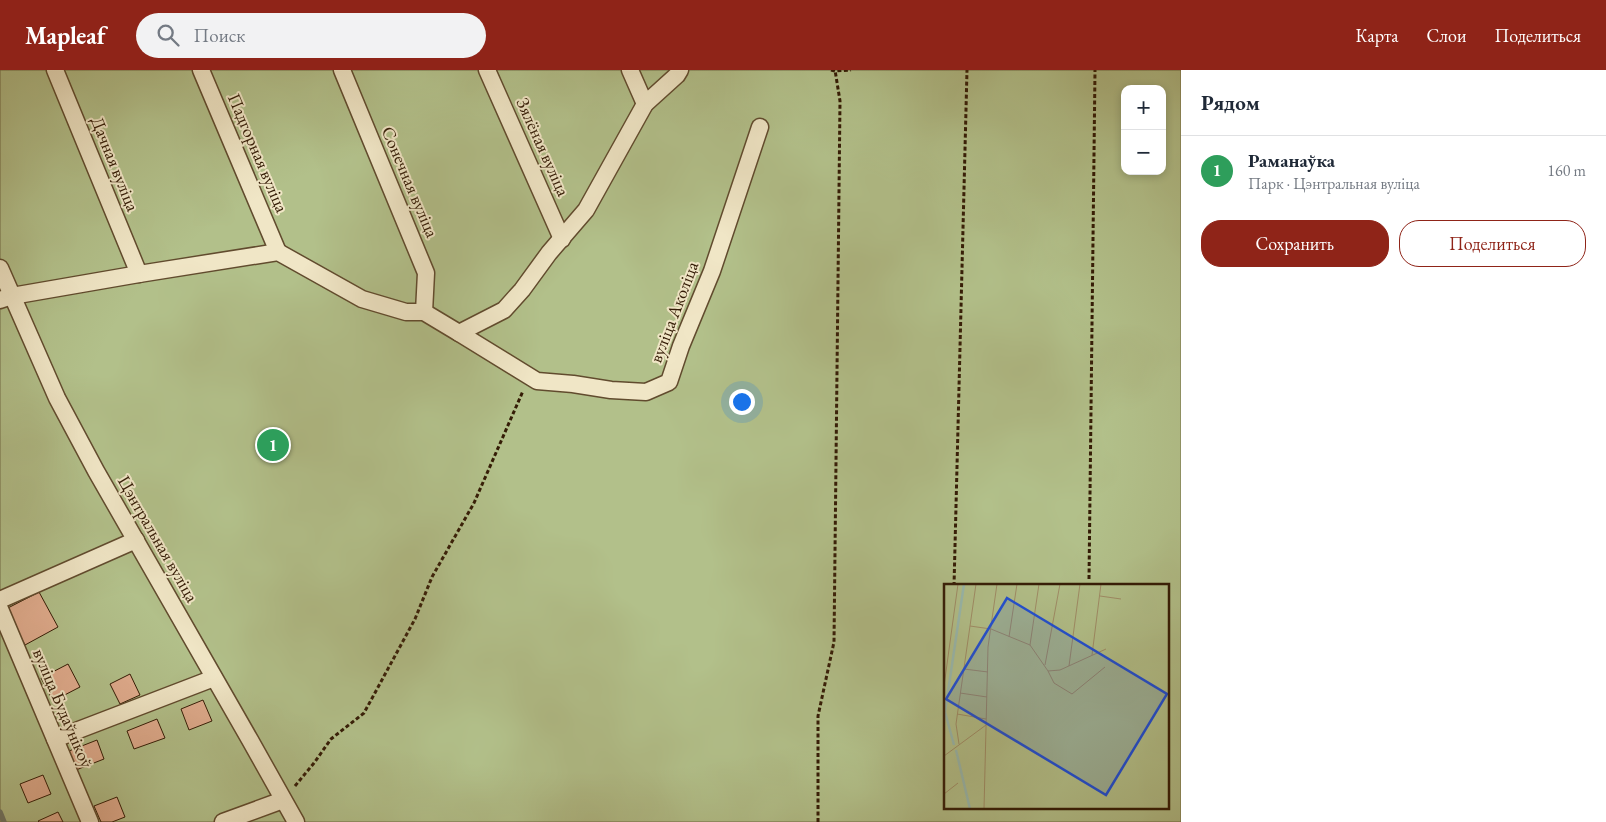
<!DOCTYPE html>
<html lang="ru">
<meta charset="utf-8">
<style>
:root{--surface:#fff;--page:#f2f2f3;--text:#1f2937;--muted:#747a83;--line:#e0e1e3;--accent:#8f2418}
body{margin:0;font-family:"EB Garamond",serif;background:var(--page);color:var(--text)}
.controls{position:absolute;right:15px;top:15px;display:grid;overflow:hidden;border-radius:10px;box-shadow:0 2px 8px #0003}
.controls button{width:45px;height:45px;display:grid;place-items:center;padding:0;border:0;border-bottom:1px solid var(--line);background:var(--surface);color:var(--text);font:25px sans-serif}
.you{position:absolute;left:741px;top:331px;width:18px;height:18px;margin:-12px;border:4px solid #fff;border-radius:50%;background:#1a73e8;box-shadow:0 0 0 8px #1a73e833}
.badge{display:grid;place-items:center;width:32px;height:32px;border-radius:50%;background:var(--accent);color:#fff;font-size:16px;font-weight:700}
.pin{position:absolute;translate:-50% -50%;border:2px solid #fff;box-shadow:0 1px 5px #0006}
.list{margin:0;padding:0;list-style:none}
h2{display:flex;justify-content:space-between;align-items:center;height:65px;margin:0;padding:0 20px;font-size:21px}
h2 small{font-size:16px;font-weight:400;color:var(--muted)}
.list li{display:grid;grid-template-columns:32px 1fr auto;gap:15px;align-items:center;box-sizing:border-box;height:70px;padding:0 20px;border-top:1px solid var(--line)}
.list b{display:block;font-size:19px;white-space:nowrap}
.list p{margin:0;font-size:16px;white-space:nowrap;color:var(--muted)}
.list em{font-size:16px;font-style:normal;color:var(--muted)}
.actions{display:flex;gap:10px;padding:15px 20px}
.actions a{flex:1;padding:11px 0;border:1px solid var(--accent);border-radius:20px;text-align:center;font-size:18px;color:var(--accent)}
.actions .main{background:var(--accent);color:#fff}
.icon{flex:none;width:28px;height:28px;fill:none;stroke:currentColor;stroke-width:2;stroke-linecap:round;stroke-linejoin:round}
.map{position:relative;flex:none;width:1181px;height:752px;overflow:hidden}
header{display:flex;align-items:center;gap:30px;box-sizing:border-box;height:70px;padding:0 25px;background:var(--accent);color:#fff}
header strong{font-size:24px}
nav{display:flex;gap:28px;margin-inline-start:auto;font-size:18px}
.search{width:350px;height:45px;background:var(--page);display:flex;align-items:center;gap:12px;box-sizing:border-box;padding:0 18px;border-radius:28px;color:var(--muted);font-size:19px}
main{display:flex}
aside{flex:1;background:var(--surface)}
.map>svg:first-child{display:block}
</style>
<header>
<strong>Mapleaf</strong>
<div class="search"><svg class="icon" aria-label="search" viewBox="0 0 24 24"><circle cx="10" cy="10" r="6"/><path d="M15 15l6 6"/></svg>Поиск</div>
<nav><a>Карта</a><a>Слои</a><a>Поделиться</a></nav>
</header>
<main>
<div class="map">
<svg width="1181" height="752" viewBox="0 0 1181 752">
<rect width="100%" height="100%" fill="#e8d9a8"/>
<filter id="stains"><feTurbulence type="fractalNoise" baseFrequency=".004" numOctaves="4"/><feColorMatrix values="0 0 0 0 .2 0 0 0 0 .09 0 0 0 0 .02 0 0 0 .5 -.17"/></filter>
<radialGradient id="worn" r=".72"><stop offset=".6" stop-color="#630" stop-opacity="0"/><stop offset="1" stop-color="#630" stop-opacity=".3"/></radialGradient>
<path fill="#b2c08a" stroke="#736e48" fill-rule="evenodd" d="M0 0H1181V752H0ZM1125 19H1162V101H1125ZM945 516H1167V738H945Z"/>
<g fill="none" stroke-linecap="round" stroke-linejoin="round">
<polyline stroke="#707a6b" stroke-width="5.5" points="0,742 4,752"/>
</g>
<g fill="#e1ad8f" stroke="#341c06">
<polygon points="39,522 58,557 25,575 6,539"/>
<polygon points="68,594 80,617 53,631 41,608"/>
<polygon points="130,604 140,625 120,634 110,614"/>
<polygon points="203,630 212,651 189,660 181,639"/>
<polygon points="157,649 165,668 134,679 127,661"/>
<polygon points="97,670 104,689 76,700 69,681"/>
<polygon points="43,705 51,724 28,733 20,714"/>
<polygon points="117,727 125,747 112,752 101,752 94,736"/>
<polygon points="58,742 63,752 39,752 38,751"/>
</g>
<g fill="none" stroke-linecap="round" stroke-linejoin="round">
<g stroke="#614b2e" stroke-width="19">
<g id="street">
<polyline points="55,0 139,204"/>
<polyline points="201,0 278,182"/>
<polyline points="342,0 426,203 424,242"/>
<polyline points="487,0 562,169"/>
<polyline points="630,0 645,34"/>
<polyline points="0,198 57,328 96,401 250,670 296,752"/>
<polyline points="0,230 12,226 139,204 278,182 362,229 406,242 424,242 459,263 504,240 522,220 549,183 586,140 645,34 677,5 680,0"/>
<polyline points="459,263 537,311 573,314 611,320 646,322 669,312 681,276 712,201 760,57"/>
<polyline points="0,530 136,470"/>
<polyline points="0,539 90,752"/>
<polyline points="55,669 214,608"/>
<polyline points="223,752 283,730"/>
</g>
</g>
<g stroke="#341c06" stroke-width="3" stroke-dasharray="4 2.5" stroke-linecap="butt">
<polyline points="831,0 835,1 851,0"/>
<polyline points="1089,509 1095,0"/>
<polyline points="954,516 967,0"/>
<polyline points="295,716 314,693 331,669 364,643 415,549 432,507 474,433 523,321"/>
<polyline points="818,752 818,646 834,572 840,31 835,0"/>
</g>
<use href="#street" stroke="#f0e6c6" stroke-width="16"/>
</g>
<g text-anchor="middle" stroke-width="4" stroke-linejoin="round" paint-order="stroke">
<g font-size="18" fill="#341c06" stroke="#f0e6c6">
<text transform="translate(543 77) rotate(66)" y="6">Зялёная вуліца</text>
<text transform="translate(258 83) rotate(67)" y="6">Падгорная вуліца</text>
<text transform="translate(115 94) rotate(68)" y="6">Дачная вуліца</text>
<text transform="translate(410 112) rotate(67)" y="6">Сонечная вуліца</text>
<text transform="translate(674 242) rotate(-69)" y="6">вуліца Аколіца</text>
<text transform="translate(158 469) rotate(60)" y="6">Цэнтральная вуліца</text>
<text transform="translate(63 638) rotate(67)" y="6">вуліца Будаўнікоў</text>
</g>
</g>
<g transform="translate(944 514)">
<rect width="225" height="225" fill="#e8d9a8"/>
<path d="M0 0H225V225H0Z" fill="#b2c08a"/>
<path fill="none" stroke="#98b9ae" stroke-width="2.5" d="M10 161 1 128 20 0M12 166 26 225"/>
<path fill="none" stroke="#a08d67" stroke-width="1" d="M156 12 177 15M26 42 47 45 86 61 104 87 116 86 162 65M65 53 73 0M86 61 95 0M148 71 157 0M101 81 116 0M125 82 136 0M20 85 44 88M104 87 110 99 128 110 161 83M0 102 14 0M16 109 43 113M13 130 42 135M15 160 12 140 32 0M0 172 42 141M0 210 14 199M40 225 44 63 53 0"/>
<path fill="#1d4ed8" fill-opacity="0.15" stroke="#1d4ed8" stroke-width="2.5" d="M63 14 223 110 162 211 2 115Z"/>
<rect width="225" height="225" fill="none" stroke="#341c06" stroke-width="2.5"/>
</g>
<rect width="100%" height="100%" filter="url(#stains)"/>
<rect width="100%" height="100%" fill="url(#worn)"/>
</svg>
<div class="controls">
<button>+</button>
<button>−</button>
</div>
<div class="you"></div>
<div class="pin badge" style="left:273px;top:375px;background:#2e9e5b">1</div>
</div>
<aside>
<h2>Рядом<small></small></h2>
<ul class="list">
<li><span class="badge" style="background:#2e9e5b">1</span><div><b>Раманаўка</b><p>Парк · Цэнтральная вуліца</p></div><em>160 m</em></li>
</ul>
<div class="actions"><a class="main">Сохранить</a><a>Поделиться</a></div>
</aside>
</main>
